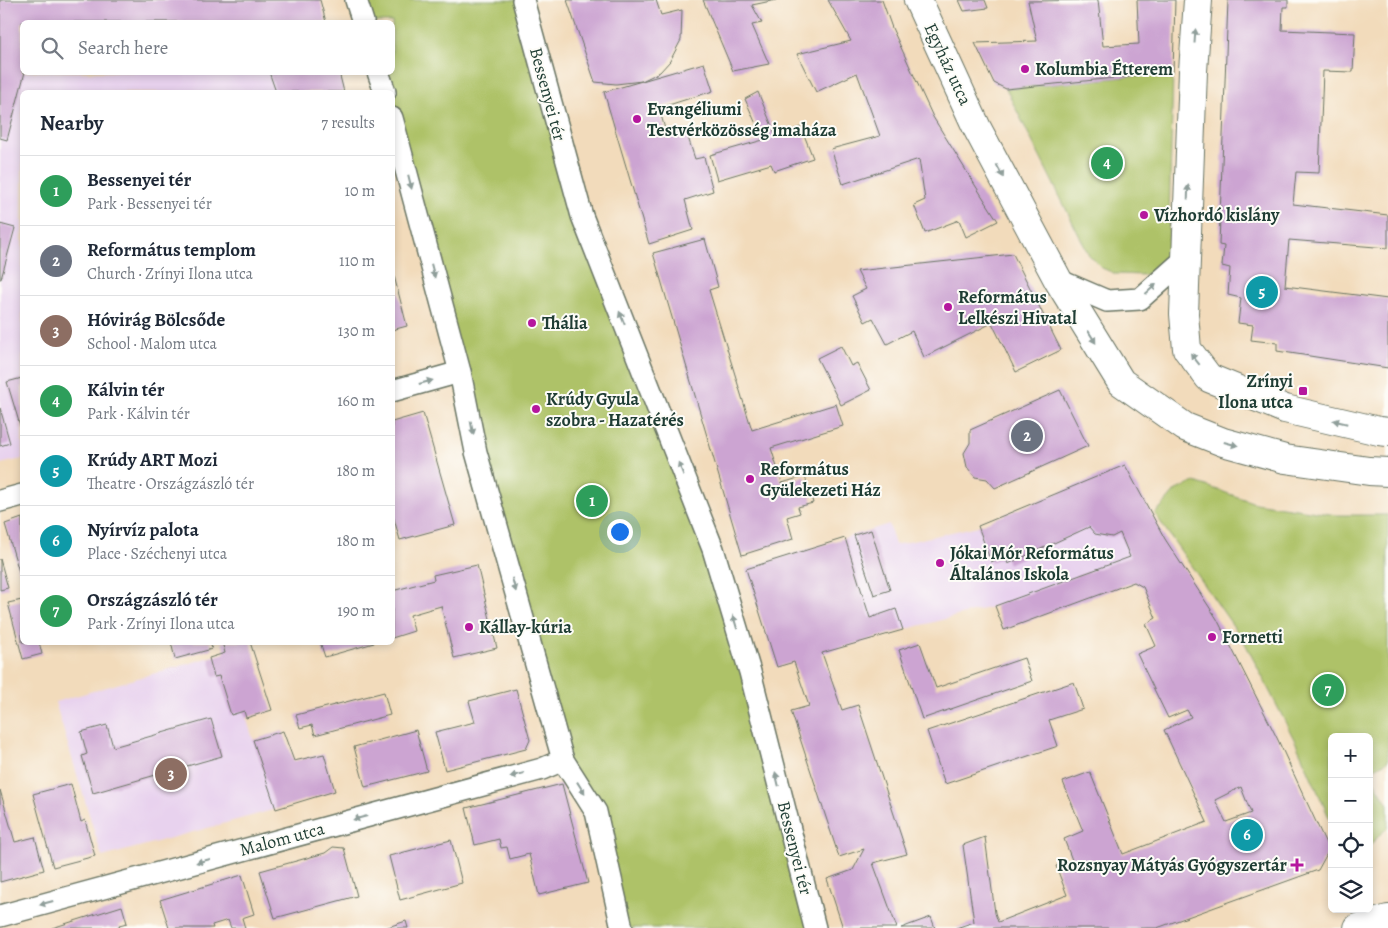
<!DOCTYPE html>
<meta charset="utf-8">
<style>
:root{--surface:#fff;--page:#f6f6f7;--text:#1f2937;--muted:#747a83;--line:#e0e1e3;--accent:#b45309}
body{margin:0;font-family:Alegreya,serif;background:var(--page);color:var(--text)}
.controls{position:absolute;right:15px;bottom:15px;display:grid;overflow:hidden;border-radius:8px;box-shadow:0 2px 8px #0003}
.controls button{width:45px;height:45px;display:grid;place-items:center;padding:0;border:0;border-bottom:1px solid var(--line);background:var(--surface);color:var(--text);font:25px sans-serif}
.you{position:absolute;left:619px;top:531px;width:18px;height:18px;margin:-12px;border:4px solid #fff;border-radius:50%;background:#1a73e8;box-shadow:0 0 0 8px #1a73e833}
.badge{display:grid;place-items:center;width:32px;height:32px;border-radius:50%;background:var(--accent);color:#fff;font-size:16px;font-weight:700}
.pin{position:absolute;translate:-50% -50%;border:2px solid #fff;box-shadow:0 1px 5px #0006}
.list{margin:0;padding:0;list-style:none}
h2{display:flex;justify-content:space-between;align-items:center;height:65px;margin:0;padding:0 20px;font-size:21px}
h2 small{font-size:16px;font-weight:400;color:var(--muted)}
.list li{display:grid;grid-template-columns:32px 1fr auto;gap:15px;align-items:center;box-sizing:border-box;height:70px;padding:0 20px;border-top:1px solid var(--line)}
.list b{display:block;font-size:19px;white-space:nowrap}
.list p{margin:0;font-size:16px;white-space:nowrap;color:var(--muted)}
.list em{font-size:16px;font-style:normal;color:var(--muted)}
.icon{flex:none;width:28px;height:28px;fill:none;stroke:currentColor;stroke-width:2;stroke-linecap:round;stroke-linejoin:round}
.map{position:relative;flex:none;width:1388px;height:928px;overflow:hidden}
.search{position:absolute;background:var(--surface);box-shadow:0 2px 8px #0003;left:20px;top:20px;width:375px;height:55px;display:flex;align-items:center;gap:12px;box-sizing:border-box;padding:0 18px;border-radius:8px;color:var(--muted);font-size:19px}
.panel{position:absolute;background:var(--surface);box-shadow:0 2px 8px #0003;left:20px;top:90px;width:375px;height:555px;border-radius:8px}
.map>svg:first-child{display:block}
</style>
<div class="map">
<svg width="1388" height="928" viewBox="0 0 1388 928">
<rect width="100%" height="100%" fill="#fdfcf7"/>
<filter id="ink" filterUnits="userSpaceOnUse"><feTurbulence type="fractalNoise" baseFrequency=".02" numOctaves="2"/><feDisplacementMap in="SourceGraphic" scale="10" xChannelSelector="R" yChannelSelector="G"/><feConvolveMatrix kernelMatrix="1 2 1 2 8 2 1 2 1" color-interpolation-filters="sRGB"/></filter>
<filter id="wash" filterUnits="userSpaceOnUse"><feTurbulence type="fractalNoise" baseFrequency=".0096" numOctaves="4" result="noise"/><feDisplacementMap in="SourceGraphic" scale="20" xChannelSelector="R" yChannelSelector="G"/><feGaussianBlur stdDeviation="1.12" result="paint"/><feColorMatrix in="noise" values="0 0 0 0 0 0 0 0 0 0 0 0 0 0 0 0 0 1.4 0 .05"/><feComposite in="paint" operator="in"/></filter>
<g filter="url(#wash)">
<rect width="100%" height="100%" fill="#f2dbbb"/>
<g fill="#e8d2ee">
<polygon points="0,0 320,0 326,22 22,22 22,72 339,73 344,92 22,92 22,459 0,464"/>
<polygon points="1125,465 1165,539 1130,557 995,606 903,630 777,667 746,569 889,524 895,545 978,526"/>
<polygon points="225,653 276,809 102,857 55,702"/>
</g>
<g fill="#aec267" stroke="#66804e">
<polygon points="356,0 523,0 582,216 713,549 815,928 622,928 596,813 563,760 393,118 392,92 378,73 392,72 392,22 363,22"/>
<polygon points="1173,72 1168,255 1162,266 1144,275 1116,274 1102,268 1089,255 1006,89"/>
<polygon points="1195,482 1255,503 1337,515 1388,515 1388,761 1369,771 1369,737 1332,737 1332,824 1297,745 1245,643 1155,514 1176,490"/>
<polygon points="1369,773 1388,804 1388,827 1369,846"/>
</g>
<g id="blocks">
<g fill="#cca4d2" fill-rule="evenodd">
<polygon points="0,0 320,0 326,22 22,22 22,72 25,72 7,140 0,138"/>
<polygon points="567,0 656,0 661,15 682,10 681,40 670,61 660,72 642,81 616,84 595,82"/>
<polygon points="703,0 776,0 752,5 762,23 752,25 769,64 733,71"/>
<polygon points="828,0 882,0 892,28 933,117 975,185 998,221 966,237 959,220 925,233 914,205 925,200 919,159 843,184 831,149 880,136 857,73 816,92 797,54 851,41"/>
<polygon points="959,0 985,0 988,8 964,11"/>
<polygon points="1098,0 1103,46 1139,44 1137,0 1175,0 1173,72 1006,89 994,83 975,43 1037,41 1028,1"/>
<polygon points="1228,0 1288,0 1288,7 1283,7 1282,30 1355,33 1353,72 1323,71 1319,173 1296,172 1293,204 1388,215 1388,248 1289,240 1285,286 1388,299 1388,368 1277,351 1277,343 1251,340 1253,325 1238,323 1241,298 1228,295 1230,268 1222,266 1224,246 1219,245"/>
<polygon points="704,63 713,91 659,108 667,136 686,131 695,159 704,157 713,191 685,200 693,230 649,244 604,92"/>
<polygon points="269,72 339,72 344,92 276,92"/>
<polygon points="758,92 776,136 801,127 813,158 774,171 771,164 717,180 710,155 763,140 745,99"/>
<polygon points="0,224 15,228 1,279 0,279"/>
<polygon points="705,239 718,287 709,290 752,430 836,404 843,426 771,448 782,483 805,476 813,503 798,507 800,513 787,517 793,539 742,555 653,253"/>
<polygon points="1013,254 1061,350 1016,372 992,323 924,357 912,331 887,344 873,318 865,322 852,296 866,289 857,271"/>
<polygon points="393,272 407,326 392,330 392,273"/>
<polygon points="841,346 851,366 857,363 871,390 841,405 817,358"/>
<polygon points="22,378 22,432 7,382"/>
<polygon points="1060,390 1088,446 995,488 987,479 975,477 967,467 964,453 970,443 970,430"/>
<polygon points="0,408 10,443 0,446"/>
<polygon points="423,413 455,525 400,540 392,512 392,422"/>
<path d="M1125 465 1165 539 1217 619 1278 740 1329 850 1318 870 1157 928H956L974 922 963 845 985 837 995 913 998 922 1067 895 1056 866 1072 860 1064 839 1083 831 1063 782 1090 772 1123 854 1207 822 1164 730 1191 717 1187 710 1168 718 1137 654 1156 646 1146 624 1156 618 1143 587 1134 582 1004 630 995 606 1130 557 1120 533 1112 537 1095 534 1089 527 1008 564 1005 556 991 562 978 526ZM1241 787 1251 813 1226 822 1215 800Z"/>
<polygon points="22,518 22,582 5,524"/>
<polygon points="871,530 890,590 874,595 854,535"/>
<polygon points="845,538 870,618 896,609 903,630 822,653 842,710 858,705 907,854 873,863 897,928 843,928 827,879 853,870 864,849 839,857 791,711 809,706 794,662 777,667 746,569"/>
<polygon points="0,559 8,588 0,590"/>
<polygon points="477,565 497,648 454,658 441,606 410,615 414,631 392,638 392,591 434,580 433,575"/>
<polygon points="22,600 22,642 39,642 42,654 23,659 8,603"/>
<polygon points="171,642 210,642 212,649 175,659"/>
<polygon points="222,642 250,642 272,710 246,718 244,711 231,715 219,676 214,677 209,658 225,653"/>
<polygon points="320,642 374,642 374,643 325,657"/>
<polygon points="920,643 936,688 1024,658 1032,681 922,719 899,650"/>
<polygon points="1074,682 1083,709 1049,720 1058,746 945,784 927,731"/>
<polygon points="516,689 530,740 526,749 445,770 435,732 475,722 469,701"/>
<polygon points="384,692 390,715 315,735 312,725 300,728 296,715"/>
<polygon points="211,719 222,756 93,793 82,756 87,754 81,732 107,725 113,747"/>
<polygon points="416,730 427,771 365,787 354,747"/>
<polygon points="283,731 294,761 324,754 335,791 276,809 253,740"/>
<polygon points="71,784 81,822 85,820 95,856 53,867 33,794"/>
<polygon points="562,784 588,883 539,895 529,854 510,859 507,847 501,848 499,839 475,845 466,808"/>
<polygon points="0,790 15,842 35,837 44,870 0,882"/>
<polygon points="451,840 462,883 400,900 389,856"/>
<polygon points="333,847 344,848 357,896 275,918 260,871 325,853"/>
<polygon points="242,875 254,914 242,918 245,928 231,928 228,920 212,925 213,928 169,928 160,900"/>
<polygon points="122,906 127,923 119,925 120,928 52,928"/>
<polygon points="931,917 935,928 901,928"/>
<polygon points="406,921 408,928 385,928"/>
</g>
</g>
</g>
<g filter="url(#ink)">
<use href="#blocks" fill-opacity="0" stroke="#697463" stroke-width="1"/>
<g fill="none" stroke-linecap="round" stroke-linejoin="round">
<g stroke="#697463" stroke-width="24">
<g id="minor">
<polyline points="356,0 363,22"/>
<polyline points="523,0 582,216 713,549 750,672 815,928"/>
<polyline points="378,72 385,92"/>
<polyline points="392,118 460,372 476,452 563,760 596,812 622,928"/>
<polyline points="1058,280 1107,301 1140,299 1186,258"/>
<polyline points="392,391 460,372"/>
<polyline points="0,501 22,495"/>
<polyline points="0,916 542,769 563,760"/>
</g>
</g>
<g stroke="#697463" stroke-width="30">
<g id="tertiary">
<polyline points="918,0 977,128 1058,280 1121,382 1185,427 1223,442 1285,459 1369,471 1388,472"/>
<polyline points="1198,0 1193,71 1184,314 1187,349 1209,378 1285,409 1379,431 1388,432"/>
<polyline points="1358,928 1388,919"/>
</g>
</g>
<use href="#minor" stroke="#fff" stroke-width="21"/>
<use href="#tertiary" stroke="#fff" stroke-width="28"/>
</g>
<defs><path id="oneway-solid" d="M-6-.8H1V-3.2L6.5 0L1 3.2V.8H-6Z" transform="scale(1.25)"/></defs>
<g fill="#8f9e9a">
<use href="#oneway-solid" transform="translate(1195 36) rotate(-86)"/>
<use href="#oneway-solid" transform="translate(1000 171) rotate(62)"/>
<use href="#oneway-solid" transform="translate(410 182) rotate(76)"/>
<use href="#oneway-solid" transform="translate(1188 192) rotate(-88)"/>
<use href="#oneway-solid" transform="translate(433 271) rotate(75)"/>
<use href="#oneway-solid" transform="translate(1151 289) rotate(-42)"/>
<use href="#oneway-solid" transform="translate(622 318) rotate(-112)"/>
<use href="#oneway-solid" transform="translate(1092 337) rotate(58)"/>
<use href="#oneway-solid" transform="translate(1195 359) rotate(-128)"/>
<use href="#oneway-solid" transform="translate(426 382) rotate(-15)"/>
<use href="#oneway-solid" transform="translate(1340 422) rotate(-167)"/>
<use href="#oneway-solid" transform="translate(472 428) rotate(79)"/>
<use href="#oneway-solid" transform="translate(1231 444) rotate(15)"/>
<use href="#oneway-solid" transform="translate(681 469) rotate(-112)"/>
<use href="#oneway-solid" transform="translate(514 585) rotate(74)"/>
<use href="#oneway-solid" transform="translate(735 622) rotate(-107)"/>
<use href="#oneway-solid" transform="translate(517 775) rotate(165)"/>
<use href="#oneway-solid" transform="translate(777 779) rotate(-104)"/>
<use href="#oneway-solid" transform="translate(581 788) rotate(58)"/>
<use href="#oneway-solid" transform="translate(360 818) rotate(165)"/>
<use href="#oneway-solid" transform="translate(203 861) rotate(165)"/>
<use href="#oneway-solid" transform="translate(46 903) rotate(165)"/>
</g>
</g>
<g fill="#b5179e" stroke="#fdfcf7" stroke-width="2">
<circle cx="1025" cy="69" r="5"/>
<circle cx="637" cy="119" r="5"/>
<circle cx="1144" cy="215" r="5"/>
<circle cx="948" cy="307" r="5"/>
<circle cx="532" cy="323" r="5"/>
<rect x="1298" y="386" width="10" height="10" rx="2.5"/>
<circle cx="536" cy="409" r="5"/>
<circle cx="750" cy="479" r="5"/>
<circle cx="940" cy="563" r="5"/>
<circle cx="469" cy="627" r="5"/>
<circle cx="1212" cy="637" r="5"/>
<path d="M1294.5 857.5h5v5h5v5h-5v5h-5v-5h-5v-5h5z"/>
</g>
<g text-anchor="middle" stroke-width="4" stroke-linejoin="round" paint-order="stroke">
<g font-size="18" fill="#1f3d34" stroke="#fdfcf7">
<text transform="translate(948 64) rotate(65)" y="6">Egyház utca</text>
<text transform="translate(548 94) rotate(75)" y="6">Bessenyei tér</text>
<text transform="translate(282 839) rotate(-15)" y="6">Malom utca</text>
<text transform="translate(795 848) rotate(76)" y="6">Bessenyei tér</text>
</g>
<g font-size="18" font-weight="bold" fill="#1f3d34" stroke="#fdfcf7" text-anchor="start">
<text x="1035" y="75">Kolumbia Étterem</text>
<text x="647" y="115">Evangéliumi<tspan x="647" dy="21">Testvérközösség imaháza</tspan></text>
<text x="1154" y="221">Vízhordó kislány</text>
<text x="958" y="303">Református<tspan x="958" dy="21">Lelkészi Hivatal</tspan></text>
<text x="542" y="329">Thália</text>
<text x="1293" y="387" text-anchor="end">Zrínyi<tspan x="1293" dy="21">Ilona utca</tspan></text>
<text x="546" y="405">Krúdy Gyula<tspan x="546" dy="21">szobra - Hazatérés</tspan></text>
<text x="760" y="475">Református<tspan x="760" dy="21">Gyülekezeti Ház</tspan></text>
<text x="950" y="559">Jókai Mór Református<tspan x="950" dy="21">Általános Iskola</tspan></text>
<text x="479" y="633">Kállay-kúria</text>
<text x="1222" y="643">Fornetti</text>
<text x="1287" y="871" text-anchor="end">Rozsnyay Mátyás Gyógyszertár</text>
</g>
</g>
</svg>
<div class="controls">
<button>+</button>
<button>−</button>
<button><svg class="icon" aria-label="locate" viewBox="0 0 24 24"><circle cx="12" cy="12" r="6"/><path d="M12 2v4M12 18v4M2 12h4M18 12h4"/></svg></button>
<button><svg class="icon" aria-label="layers" viewBox="0 0 24 24"><path d="M12 4l9 5-9 5-9-5zM3 14l9 5 9-5"/></svg></button>
</div>
<div class="you"></div>
<div class="pin badge" style="left:592px;top:501px;background:#2e9e5b">1</div>
<div class="pin badge" style="left:1027px;top:436px;background:#6b7280">2</div>
<div class="pin badge" style="left:171px;top:774px;background:#8d6e63">3</div>
<div class="pin badge" style="left:1107px;top:163px;background:#2e9e5b">4</div>
<div class="pin badge" style="left:1262px;top:292px;background:#0f9aa8">5</div>
<div class="pin badge" style="left:1247px;top:835px;background:#0f9aa8">6</div>
<div class="pin badge" style="left:1328px;top:690px;background:#2e9e5b">7</div>
<div class="search"><svg class="icon" aria-label="search" viewBox="0 0 24 24"><circle cx="10" cy="10" r="6"/><path d="M15 15l6 6"/></svg>Search here</div>
<section class="panel">
<h2>Nearby<small>7 results</small></h2>
<ul class="list">
<li><span class="badge" style="background:#2e9e5b">1</span><div><b>Bessenyei tér</b><p>Park · Bessenyei tér</p></div><em>10 m</em></li>
<li><span class="badge" style="background:#6b7280">2</span><div><b>Református templom</b><p>Church · Zrínyi Ilona utca</p></div><em>110 m</em></li>
<li><span class="badge" style="background:#8d6e63">3</span><div><b>Hóvirág Bölcsőde</b><p>School · Malom utca</p></div><em>130 m</em></li>
<li><span class="badge" style="background:#2e9e5b">4</span><div><b>Kálvin tér</b><p>Park · Kálvin tér</p></div><em>160 m</em></li>
<li><span class="badge" style="background:#0f9aa8">5</span><div><b>Krúdy ART Mozi</b><p>Theatre · Országzászló tér</p></div><em>180 m</em></li>
<li><span class="badge" style="background:#0f9aa8">6</span><div><b>Nyírvíz palota</b><p>Place · Széchenyi utca</p></div><em>180 m</em></li>
<li><span class="badge" style="background:#2e9e5b">7</span><div><b>Országzászló tér</b><p>Park · Zrínyi Ilona utca</p></div><em>190 m</em></li>
</ul>
</section>
</div>
